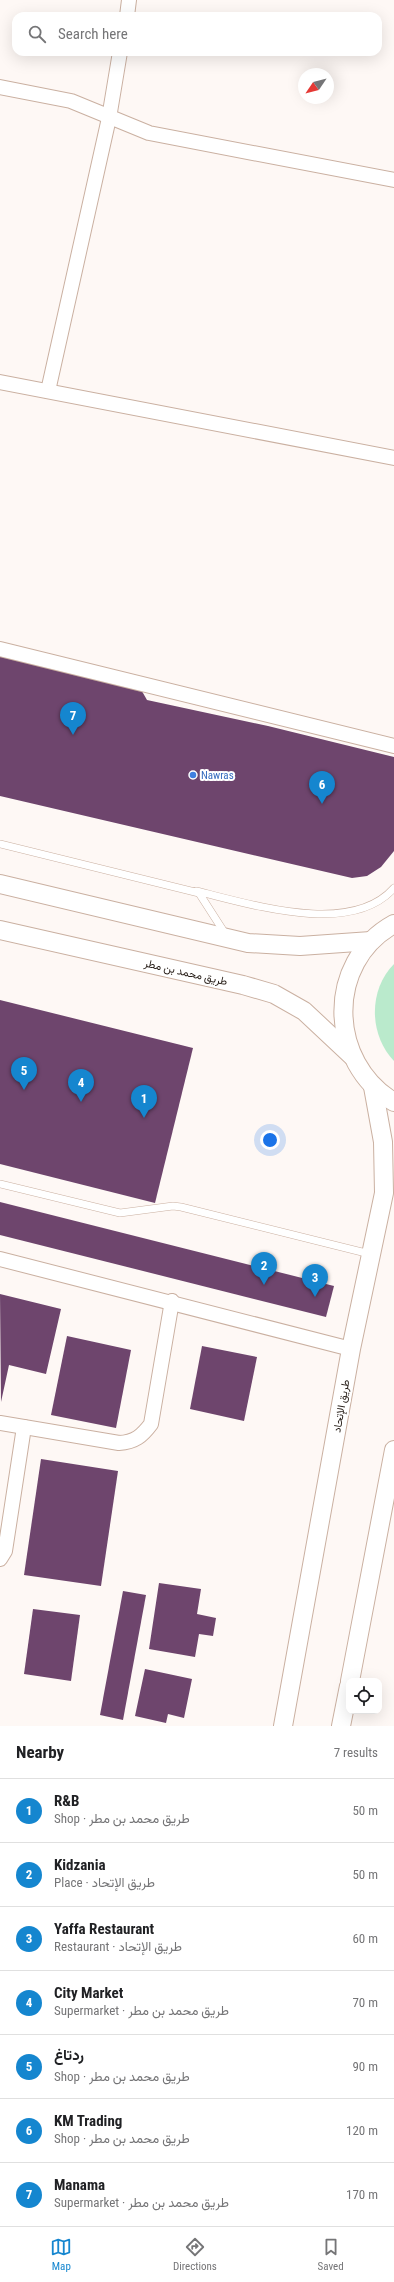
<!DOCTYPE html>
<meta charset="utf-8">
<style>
:root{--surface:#fff;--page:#f2f2f2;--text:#202124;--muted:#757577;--line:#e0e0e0;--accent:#1586cf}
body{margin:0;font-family:"Roboto Condensed",Vazirmatn,sans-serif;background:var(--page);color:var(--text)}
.controls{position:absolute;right:12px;bottom:12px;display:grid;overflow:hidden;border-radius:8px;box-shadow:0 4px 16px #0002}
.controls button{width:36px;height:36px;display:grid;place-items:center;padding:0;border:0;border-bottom:1px solid var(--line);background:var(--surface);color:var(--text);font:20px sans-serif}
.compass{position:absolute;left:298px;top:68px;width:36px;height:36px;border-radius:50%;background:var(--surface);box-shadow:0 4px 16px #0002;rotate:235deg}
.you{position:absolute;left:270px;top:1140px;width:14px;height:14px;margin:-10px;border:3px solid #fff;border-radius:50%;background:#1a73e8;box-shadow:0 0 0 6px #1a73e833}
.badge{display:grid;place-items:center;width:26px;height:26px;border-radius:50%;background:var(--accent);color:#fff;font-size:13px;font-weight:700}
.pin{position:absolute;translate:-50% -33px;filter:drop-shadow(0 1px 2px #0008)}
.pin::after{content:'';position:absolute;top:21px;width:14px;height:12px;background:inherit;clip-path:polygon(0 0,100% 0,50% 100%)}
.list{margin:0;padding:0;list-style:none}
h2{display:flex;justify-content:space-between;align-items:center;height:52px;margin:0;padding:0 16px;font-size:17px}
h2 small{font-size:13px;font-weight:400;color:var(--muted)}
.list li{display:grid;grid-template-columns:26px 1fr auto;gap:12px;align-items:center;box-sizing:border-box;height:64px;padding:0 16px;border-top:1px solid var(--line)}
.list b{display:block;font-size:15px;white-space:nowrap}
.list p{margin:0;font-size:13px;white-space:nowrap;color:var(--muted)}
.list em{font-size:13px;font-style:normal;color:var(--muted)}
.icon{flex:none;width:22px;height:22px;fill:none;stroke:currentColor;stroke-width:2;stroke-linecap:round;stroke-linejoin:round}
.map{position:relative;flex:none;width:394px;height:1726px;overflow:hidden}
.search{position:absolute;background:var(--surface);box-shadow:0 4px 16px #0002;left:12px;right:12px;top:12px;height:44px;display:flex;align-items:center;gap:10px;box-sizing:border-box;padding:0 14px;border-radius:12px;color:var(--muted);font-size:15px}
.sheet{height:500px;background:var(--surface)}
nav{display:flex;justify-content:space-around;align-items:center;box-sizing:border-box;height:56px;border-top:1px solid var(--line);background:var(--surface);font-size:11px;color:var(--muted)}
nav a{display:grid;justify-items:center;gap:2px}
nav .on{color:var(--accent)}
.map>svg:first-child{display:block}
</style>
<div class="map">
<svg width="394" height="1726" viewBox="0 0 394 1726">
<rect width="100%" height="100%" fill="#fef8f5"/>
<path fill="#baeacc" d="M394 964V1061C369 1035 368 990 394 964Z"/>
<g fill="#6e456d">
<polygon points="0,653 139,686 147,700 268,726 394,757 394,851 381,867 367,876 352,878 0,796"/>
<polygon points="0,1000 193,1048 155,1203 0,1164"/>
<polygon points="0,1202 334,1286 326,1317 0,1235"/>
<polygon points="0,1294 61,1309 46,1374 9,1365 1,1402"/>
<polygon points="67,1336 131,1350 116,1428 51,1415"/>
<polygon points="202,1346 257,1357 244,1421 190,1409"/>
<polygon points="41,1459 118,1471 101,1586 24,1575"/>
<polygon points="159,1583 201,1589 197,1614 216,1618 213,1636 199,1634 195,1657 149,1649"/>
<polygon points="123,1591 146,1595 123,1720 100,1715"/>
<polygon points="33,1609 80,1615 71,1681 24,1674"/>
<polygon points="145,1669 192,1679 184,1718 168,1714 166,1723 135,1716"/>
</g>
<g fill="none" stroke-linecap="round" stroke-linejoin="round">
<g stroke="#cab0a1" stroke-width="8">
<g id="service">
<polyline points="0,844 199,893 226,935"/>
<path d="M196 891C251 904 351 937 394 888"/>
<polyline points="0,1184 120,1213 173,1206 181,1207 370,1254"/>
</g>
</g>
<g stroke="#cab0a1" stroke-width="16">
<g id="minor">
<polyline points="127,16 129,0"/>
<polyline points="0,87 71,101 149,133 394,180"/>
<polyline points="0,382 394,458"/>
<polyline points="48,391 109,118 120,52"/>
<polyline points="0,649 394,746"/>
<polyline points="0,1259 351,1349"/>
<path d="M0 1423 119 1443C135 1442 142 1436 151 1424L172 1301"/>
<polyline points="0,1559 5,1551 24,1427"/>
</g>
</g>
<g stroke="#cab0a1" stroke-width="20">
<g id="tertiary">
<polyline points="0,884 248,943 300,946 371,941"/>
<path d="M394 924C325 962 328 1063 394 1102"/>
<polyline points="0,930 243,985 274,994 304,1011 352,1056"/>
<polyline points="350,1681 394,1450"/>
<polyline points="283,1726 351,1349 384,1193 383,1142 373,1087"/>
<polyline points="341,1726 349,1686"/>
</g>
</g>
<use href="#service" stroke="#fff" stroke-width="7"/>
<use href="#minor" stroke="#fff" stroke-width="14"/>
<use href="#tertiary" stroke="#fff" stroke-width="18"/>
</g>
<circle fill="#3f7fe0" stroke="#fff" stroke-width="1.5" cx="193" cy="775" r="4"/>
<g text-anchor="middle" stroke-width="4" stroke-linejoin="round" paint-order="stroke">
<g font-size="11" fill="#366cbe" stroke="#fff" text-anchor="start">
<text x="201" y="779">Nawras</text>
</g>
<g font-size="11" fill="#271e18" stroke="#fff">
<text transform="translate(186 972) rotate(13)" y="4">طريق محمد بن مطر</text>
<text transform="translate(341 1406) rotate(-80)" y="4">طريق اﻹتحاد</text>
</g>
</g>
</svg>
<div class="controls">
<button><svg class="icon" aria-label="locate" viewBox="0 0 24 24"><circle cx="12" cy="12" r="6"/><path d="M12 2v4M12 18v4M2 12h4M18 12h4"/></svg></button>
</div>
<svg class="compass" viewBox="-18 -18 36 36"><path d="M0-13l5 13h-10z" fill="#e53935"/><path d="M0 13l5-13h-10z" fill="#757577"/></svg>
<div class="you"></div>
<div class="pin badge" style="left:144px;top:1118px">1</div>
<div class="pin badge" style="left:264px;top:1285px">2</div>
<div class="pin badge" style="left:315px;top:1297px">3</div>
<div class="pin badge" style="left:81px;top:1102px">4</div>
<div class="pin badge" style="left:24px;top:1090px">5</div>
<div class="pin badge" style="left:322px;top:804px">6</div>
<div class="pin badge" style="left:73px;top:735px">7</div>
<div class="search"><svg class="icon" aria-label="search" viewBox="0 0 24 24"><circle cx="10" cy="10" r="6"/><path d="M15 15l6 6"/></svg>Search here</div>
</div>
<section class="sheet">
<h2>Nearby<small>7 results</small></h2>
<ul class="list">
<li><span class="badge">1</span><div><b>R&amp;B</b><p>Shop · طريق محمد بن مطر</p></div><em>50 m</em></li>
<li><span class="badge">2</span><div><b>Kidzania</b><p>Place · طريق اﻹتحاد</p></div><em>50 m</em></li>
<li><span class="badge">3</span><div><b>Yaffa Restaurant</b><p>Restaurant · طريق اﻹتحاد</p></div><em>60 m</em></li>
<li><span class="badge">4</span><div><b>City Market</b><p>Supermarket · طريق محمد بن مطر</p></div><em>70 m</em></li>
<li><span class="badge">5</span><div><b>ردتاغ</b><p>Shop · طريق محمد بن مطر</p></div><em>90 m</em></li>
<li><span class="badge">6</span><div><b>KM Trading</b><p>Shop · طريق محمد بن مطر</p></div><em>120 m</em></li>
<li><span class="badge">7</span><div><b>Manama</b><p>Supermarket · طريق محمد بن مطر</p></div><em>170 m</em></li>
</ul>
</section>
<nav>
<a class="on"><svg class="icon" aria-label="map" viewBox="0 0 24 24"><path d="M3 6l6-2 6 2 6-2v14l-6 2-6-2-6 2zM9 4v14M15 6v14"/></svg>Map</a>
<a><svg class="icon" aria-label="directions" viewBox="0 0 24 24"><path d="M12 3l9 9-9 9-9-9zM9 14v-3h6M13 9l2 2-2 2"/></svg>Directions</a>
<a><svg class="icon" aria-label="saved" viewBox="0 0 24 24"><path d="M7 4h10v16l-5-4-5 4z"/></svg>Saved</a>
</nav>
